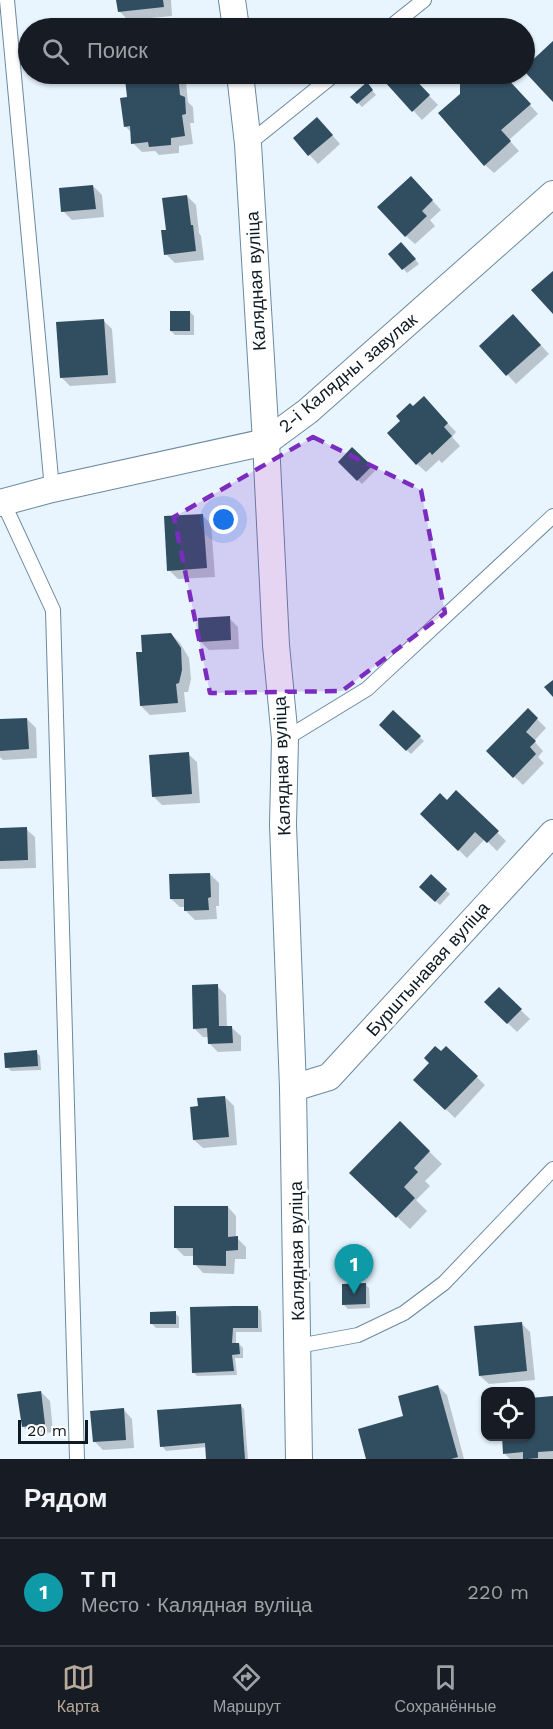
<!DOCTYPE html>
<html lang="ru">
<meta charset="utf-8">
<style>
:root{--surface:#171b24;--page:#20242c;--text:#f1f3f6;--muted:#9ea1a6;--line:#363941;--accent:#b8aa9a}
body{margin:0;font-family:"Work Sans",sans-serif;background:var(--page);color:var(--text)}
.controls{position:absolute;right:18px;bottom:18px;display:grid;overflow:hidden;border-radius:12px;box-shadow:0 2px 4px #0004}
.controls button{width:54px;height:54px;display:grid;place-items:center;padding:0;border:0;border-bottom:2px solid var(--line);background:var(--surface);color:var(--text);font:30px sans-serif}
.scale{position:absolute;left:18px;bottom:15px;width:70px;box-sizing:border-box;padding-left:6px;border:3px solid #0f1b23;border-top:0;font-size:16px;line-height:21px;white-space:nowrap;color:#0f1b23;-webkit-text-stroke:4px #fff;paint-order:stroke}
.you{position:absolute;left:224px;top:520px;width:21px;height:21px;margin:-15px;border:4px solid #fff;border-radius:50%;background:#1a73e8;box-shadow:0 0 0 9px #1a73e833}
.badge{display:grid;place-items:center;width:39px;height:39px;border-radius:50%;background:var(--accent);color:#fff;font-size:20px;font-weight:700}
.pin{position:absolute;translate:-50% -50px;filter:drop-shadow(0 2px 3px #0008)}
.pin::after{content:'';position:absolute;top:32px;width:21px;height:18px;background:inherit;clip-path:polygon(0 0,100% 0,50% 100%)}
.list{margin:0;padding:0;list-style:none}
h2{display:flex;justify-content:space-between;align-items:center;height:78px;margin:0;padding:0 24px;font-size:26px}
h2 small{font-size:20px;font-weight:400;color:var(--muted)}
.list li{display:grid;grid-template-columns:39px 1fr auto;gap:18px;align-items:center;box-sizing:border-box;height:108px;padding:0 24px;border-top:2px solid var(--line)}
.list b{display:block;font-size:22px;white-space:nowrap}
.list p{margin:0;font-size:20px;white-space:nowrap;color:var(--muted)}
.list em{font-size:20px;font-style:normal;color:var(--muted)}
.icon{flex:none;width:33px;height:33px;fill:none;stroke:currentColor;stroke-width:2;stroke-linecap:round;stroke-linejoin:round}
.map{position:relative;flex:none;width:553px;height:1459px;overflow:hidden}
.search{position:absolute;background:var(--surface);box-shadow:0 2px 4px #0004;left:18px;right:18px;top:18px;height:66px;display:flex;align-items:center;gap:15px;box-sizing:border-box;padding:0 21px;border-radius:33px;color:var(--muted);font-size:22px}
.sheet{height:186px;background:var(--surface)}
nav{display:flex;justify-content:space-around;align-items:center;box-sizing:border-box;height:84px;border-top:2px solid var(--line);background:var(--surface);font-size:16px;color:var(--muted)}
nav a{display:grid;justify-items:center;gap:3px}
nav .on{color:var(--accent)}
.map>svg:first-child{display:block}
</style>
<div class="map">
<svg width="553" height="1459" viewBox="0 0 553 1459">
<rect width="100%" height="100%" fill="#e8f5ff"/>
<g fill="#0003">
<polygon points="118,0 171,0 172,16 128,20 119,11"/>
<polygon points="396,74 408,74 438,105 422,120 387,82"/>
<polygon points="486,74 502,74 538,114 509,140 519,151 494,173 485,165 482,76"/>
<polygon points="177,75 186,83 188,102 193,107 194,123 190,123 193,144 179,146 179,153 159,155 155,151 142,152 133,143 132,133 125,126 129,98"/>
<polygon points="367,84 376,95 362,107 352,97"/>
<polygon points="326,128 340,144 318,164 295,139"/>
<polygon points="93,186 102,195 104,217 72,220 63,211"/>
<polygon points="420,187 441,210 430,220 435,226 415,244 406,236"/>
<polygon points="187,196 196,205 199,233 201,236 204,260 175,263 166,254 167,231"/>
<polygon points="405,248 419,264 407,273 390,254"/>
<polygon points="190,312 194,316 194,335 175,335 171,331"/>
<polygon points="104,321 112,329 116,383 70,386 61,377"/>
<polygon points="522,325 549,354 516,384 481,346"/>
<polygon points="432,407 456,432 452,437 460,446 442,463 439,460 426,472 417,464 413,408"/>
<polygon points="352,450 375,471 362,484 340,462"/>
<polygon points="202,515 211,524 215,577 178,579 169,570"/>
<polygon points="229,618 238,627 239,649 209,650 200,641"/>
<polygon points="171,634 180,643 189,658 191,679 188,692 184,692 186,712 150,715 141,706 143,653"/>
<polygon points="528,710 546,728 534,741 543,751 538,757 544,763 523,785 488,751"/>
<polygon points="393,712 424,741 411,754 381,725"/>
<polygon points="27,719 36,728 37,758 3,760 0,757 0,721"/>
<polygon points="188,754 197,762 200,803 162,805 153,796"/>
<polygon points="456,792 506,841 497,851 485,839 467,858 422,814 447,802"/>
<polygon points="0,829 26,829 35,837 36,868 0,869"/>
<polygon points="210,874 219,883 219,906 216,906 217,919 195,920 186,911 186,907 180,907 171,899"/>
<polygon points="431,876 450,894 440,905 421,887"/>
<polygon points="217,986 226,995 227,1028 232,1028 241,1036 241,1051 218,1052 209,1043 209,1037 203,1037 194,1028"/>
<polygon points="499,989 530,1019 517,1032 486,1002"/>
<polygon points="446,1048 485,1085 455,1118 415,1080"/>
<polygon points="36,1052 40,1056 41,1070 11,1071 7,1067"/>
<polygon points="225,1097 234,1106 237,1145 203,1148 194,1140"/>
<polygon points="400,1123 442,1164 425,1181 430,1186 416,1200 427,1211 410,1229 351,1173"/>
<polygon points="228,1207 236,1216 236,1237 246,1247 246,1259 235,1259 234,1274 203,1273 195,1264 195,1256 184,1256 175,1247"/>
<polygon points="365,1284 369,1288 370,1308 348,1309 344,1305"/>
<polygon points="257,1307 261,1311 262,1332 236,1332 236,1344 239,1344 243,1348 243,1358 235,1358 237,1375 197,1376 193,1372 192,1309"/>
<polygon points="175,1313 179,1317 179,1328 156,1328 152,1324"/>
<polygon points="521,1323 530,1332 535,1380 489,1384 480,1376"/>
<polygon points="438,1386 447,1395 464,1459 368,1459 360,1430 405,1417"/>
<polygon points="41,1392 50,1401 53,1432 32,1435 23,1426"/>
<polygon points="553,1398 553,1459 510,1459 505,1454 530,1436"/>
<polygon points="240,1405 244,1409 248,1459 208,1459 207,1447 166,1451 162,1446"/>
<polygon points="124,1410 132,1419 134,1448 103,1450 94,1441"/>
</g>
<g fill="#314e61">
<polygon points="116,0 163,0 164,7 118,12"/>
<polygon points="553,41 553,102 524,71 524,68"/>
<polygon points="178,74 180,95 185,97 186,114 182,115 185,136 171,138 171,145 149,147 148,142 131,144 130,126 124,127 120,98 127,97 125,79"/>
<polygon points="394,74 410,74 430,95 412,112 385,82"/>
<polygon points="472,74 503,74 531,104 501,130 511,141 484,166 438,113 460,94 460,84"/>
<polygon points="367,82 373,90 357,104 350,97"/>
<polygon points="317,117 333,135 308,156 293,138"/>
<polygon points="411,176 433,200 422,211 427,216 405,237 377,207"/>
<polygon points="93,185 96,209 61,212 59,188"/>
<polygon points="187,195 191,225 193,225 196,251 164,255 161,230 166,230 162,198"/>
<polygon points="401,242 416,259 402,270 388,254"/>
<polygon points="553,271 553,314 531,290"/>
<rect x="170" y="311" width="20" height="20"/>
<polygon points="513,314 541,345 506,376 479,346"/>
<polygon points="104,319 108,375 60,378 56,322"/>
<polygon points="424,396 448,423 444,427 452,436 432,455 430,452 416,465 387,433 400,421 396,416 410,403 413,406"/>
<polygon points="352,447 372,466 357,481 338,462"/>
<polygon points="203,514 207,568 167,571 164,516"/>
<polygon points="230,616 231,640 199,642 198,618"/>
<polygon points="171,633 181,648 182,670 179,683 176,684 178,703 140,706 136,652 142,652 141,635"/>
<polygon points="553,680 553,697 544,687"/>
<polygon points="528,708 538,718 526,732 536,741 530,747 536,754 513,778 486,751"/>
<polygon points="393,710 421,736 406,751 379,725"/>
<polygon points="27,718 29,749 0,751 0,719"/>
<polygon points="189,752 192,794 152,797 149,755"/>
<polygon points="456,790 499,831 487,843 475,832 458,851 420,814 440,793 447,800"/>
<polygon points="27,827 28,860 0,861 0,828"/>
<polygon points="210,873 211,897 208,898 209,910 184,911 184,899 170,899 169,874"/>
<polygon points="431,874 447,889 435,902 419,887"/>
<polygon points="218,984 219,1026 232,1026 233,1043 208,1044 207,1028 193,1029 192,985"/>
<polygon points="499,987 522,1009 507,1024 484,1002"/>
<polygon points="435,1046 441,1051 446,1046 478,1076 445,1110 413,1080 429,1063 424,1058"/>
<polygon points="37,1050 38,1066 5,1068 4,1053"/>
<polygon points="225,1096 229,1137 193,1140 190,1107 198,1106 197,1098"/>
<polygon points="400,1121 430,1151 414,1168 418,1172 404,1187 415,1198 396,1218 349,1173"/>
<polygon points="174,1206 228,1206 228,1237 238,1236 238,1250 226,1251 226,1266 193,1265 193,1248 174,1248"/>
<polygon points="366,1283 366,1304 342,1305 342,1284"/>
<polygon points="233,1306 258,1306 258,1328 233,1328 232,1343 239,1343 240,1354 232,1355 234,1371 192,1373 190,1307"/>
<polygon points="176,1311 176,1324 150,1324 150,1312"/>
<polygon points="522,1322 527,1371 479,1376 474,1326"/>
<polygon points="438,1385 458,1457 451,1459 366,1459 358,1429 403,1416 398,1396"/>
<polygon points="41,1391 45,1424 22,1427 17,1394"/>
<polygon points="553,1396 553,1451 538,1452 538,1458 528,1459 523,1459 523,1452 503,1454 502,1436 530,1436 530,1398"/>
<polygon points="241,1404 245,1459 206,1459 205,1443 160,1447 157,1410"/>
<polygon points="124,1408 126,1440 93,1442 90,1411"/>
</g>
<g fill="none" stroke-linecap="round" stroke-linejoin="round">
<g stroke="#6b899f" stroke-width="16">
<g id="lane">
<polyline points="7,0 52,489"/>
<polyline points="389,28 424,0"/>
<polyline points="248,144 335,74"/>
<polyline points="3,502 53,610 77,1459"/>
<polyline points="285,739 367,689 553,516"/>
<polyline points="298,1346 358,1335 404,1313 444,1283 553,1169"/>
</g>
</g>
<g stroke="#6b899f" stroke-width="28">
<g id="street">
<polyline points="232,0 236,28"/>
<polyline points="240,74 248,144 266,442 276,645 285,739 283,825 293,1088 299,1459"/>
<polyline points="0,503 52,489 266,442 308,411 553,194"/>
<polyline points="293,1088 329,1077 553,833"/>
</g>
</g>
<use href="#lane" stroke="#fff" stroke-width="14"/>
<use href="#street" stroke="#fff" stroke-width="26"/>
</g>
<path fill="#7b2cbf" fill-opacity="0.2" stroke="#7b2cbf" stroke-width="4.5" stroke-dasharray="12 8" stroke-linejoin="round" d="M313 437 421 490 445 613 342 691 210 693 174 517Z"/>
<g text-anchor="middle" stroke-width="6" stroke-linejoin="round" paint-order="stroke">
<g font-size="18" fill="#0f1b23" stroke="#fff">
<text transform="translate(256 281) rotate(-93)" y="6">Калядная вуліца</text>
<text transform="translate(348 373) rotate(-40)" y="6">2-і Калядны завулак</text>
<text transform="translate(282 766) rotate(-92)" y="6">Калядная вуліца</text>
<text transform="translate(428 969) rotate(-48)" y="6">Бурштынавая вуліца</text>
<text transform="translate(297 1251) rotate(-91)" y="6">Калядная вуліца</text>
</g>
</g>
</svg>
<div class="controls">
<button><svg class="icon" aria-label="locate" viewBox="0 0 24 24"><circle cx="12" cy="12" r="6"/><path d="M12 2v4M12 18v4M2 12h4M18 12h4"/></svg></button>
</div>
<div class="scale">20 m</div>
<div class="you"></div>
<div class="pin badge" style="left:354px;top:1294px;background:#0f9aa8">1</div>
<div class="search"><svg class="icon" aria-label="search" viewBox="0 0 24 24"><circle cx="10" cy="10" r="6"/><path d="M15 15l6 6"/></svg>Поиск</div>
</div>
<section class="sheet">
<h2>Рядом<small></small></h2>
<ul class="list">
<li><span class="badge" style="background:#0f9aa8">1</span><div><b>Т П</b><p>Место · Калядная вуліца</p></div><em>220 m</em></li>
</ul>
</section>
<nav>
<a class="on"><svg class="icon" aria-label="map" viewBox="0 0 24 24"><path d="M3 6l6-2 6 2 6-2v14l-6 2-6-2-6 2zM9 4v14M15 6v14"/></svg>Карта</a>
<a><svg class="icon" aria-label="directions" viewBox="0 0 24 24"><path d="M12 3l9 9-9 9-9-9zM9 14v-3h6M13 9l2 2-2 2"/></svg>Маршрут</a>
<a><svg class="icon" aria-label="saved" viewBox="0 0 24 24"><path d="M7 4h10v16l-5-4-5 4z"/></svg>Сохранённые</a>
</nav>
